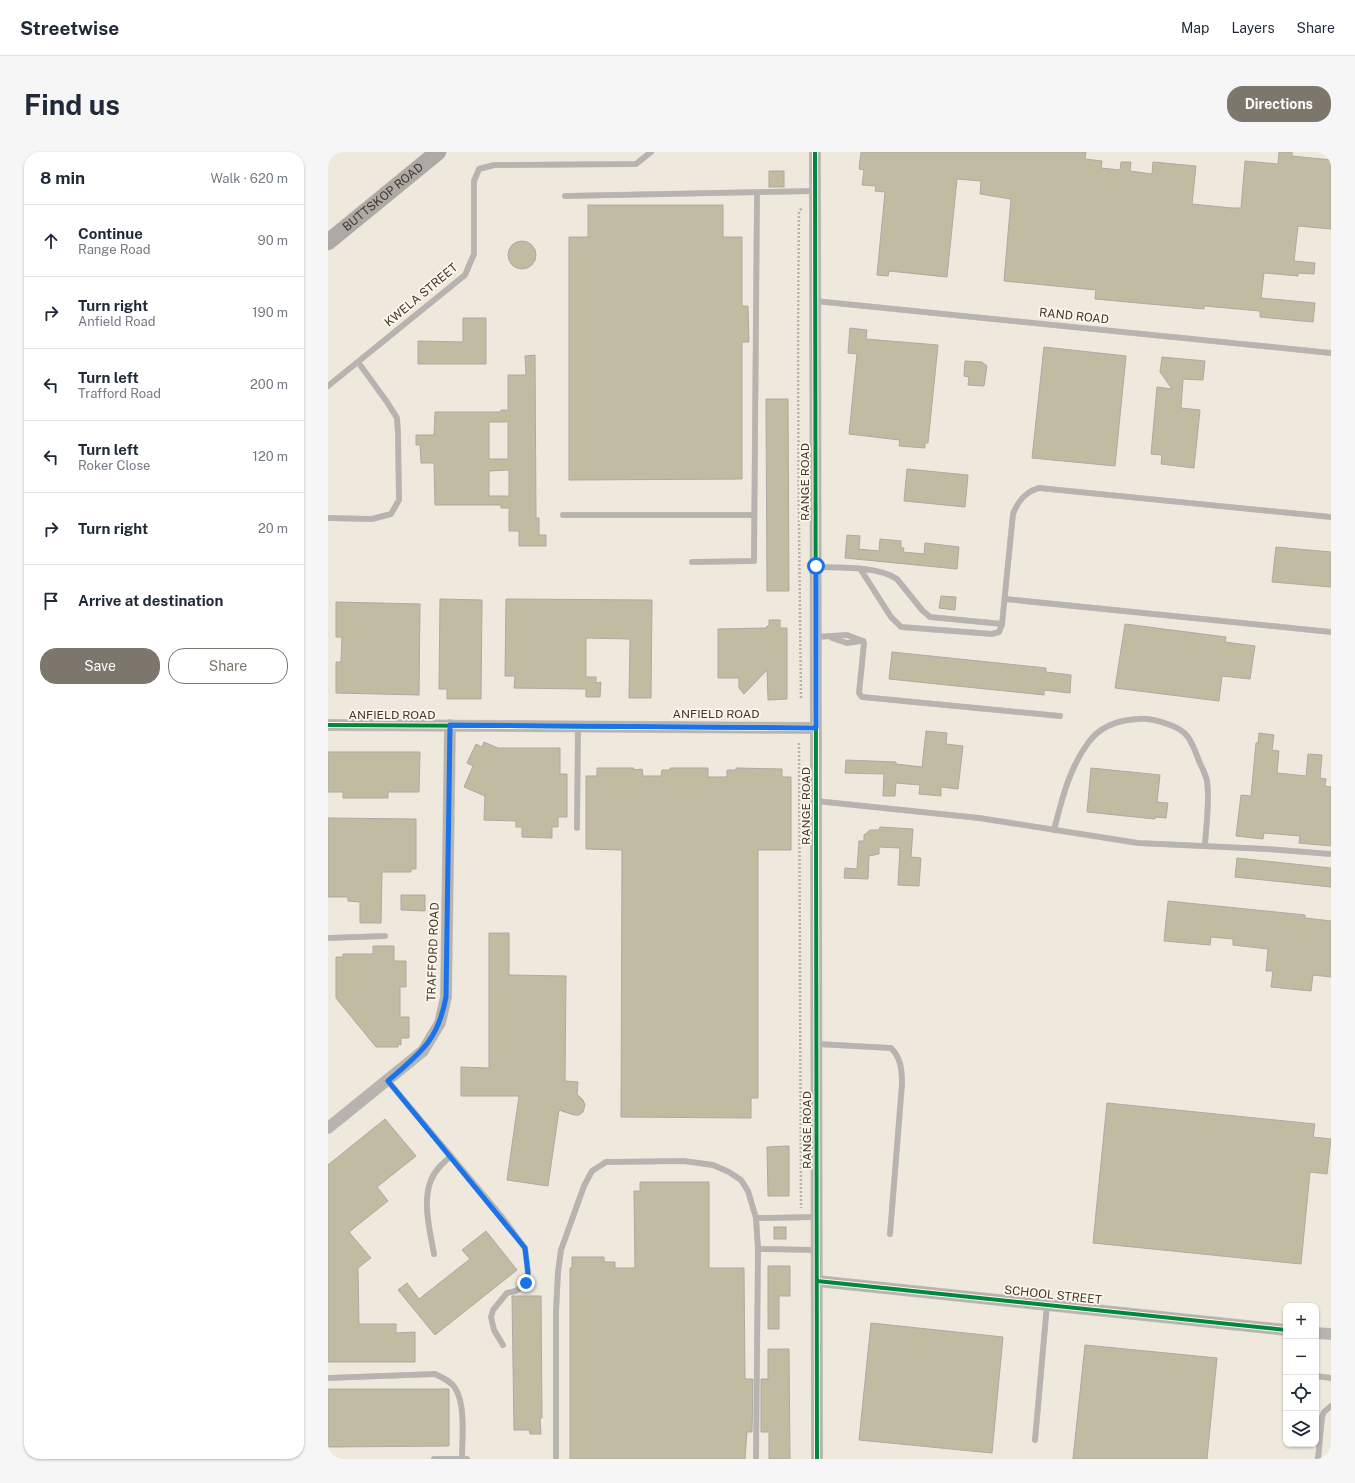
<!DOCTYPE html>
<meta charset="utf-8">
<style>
:root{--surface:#fff;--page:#f6f6f7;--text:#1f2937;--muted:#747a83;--line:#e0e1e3;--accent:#7c766d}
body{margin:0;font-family:"Public Sans",sans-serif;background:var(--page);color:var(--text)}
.controls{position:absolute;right:12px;bottom:12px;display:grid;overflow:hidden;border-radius:8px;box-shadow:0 1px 3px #0004}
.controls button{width:36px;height:36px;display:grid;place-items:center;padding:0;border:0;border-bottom:1px solid var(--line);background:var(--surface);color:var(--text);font:20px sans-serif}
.stop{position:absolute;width:12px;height:12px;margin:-9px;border:3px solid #1a73e8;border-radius:50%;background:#fff}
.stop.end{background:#1a73e8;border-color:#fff;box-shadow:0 1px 4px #0008}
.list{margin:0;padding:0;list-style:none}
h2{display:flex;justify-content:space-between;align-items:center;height:52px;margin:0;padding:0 16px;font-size:17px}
h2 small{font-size:13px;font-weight:400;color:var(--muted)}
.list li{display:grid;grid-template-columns:26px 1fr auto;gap:12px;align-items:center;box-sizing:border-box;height:72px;padding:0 16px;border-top:1px solid var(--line)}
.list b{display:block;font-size:15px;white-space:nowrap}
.list p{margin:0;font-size:13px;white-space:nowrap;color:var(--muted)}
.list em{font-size:13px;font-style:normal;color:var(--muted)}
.actions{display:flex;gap:8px;padding:12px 16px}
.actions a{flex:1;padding:9px 0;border:1px solid var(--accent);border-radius:16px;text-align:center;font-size:14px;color:var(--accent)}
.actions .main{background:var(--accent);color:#fff}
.icon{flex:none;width:22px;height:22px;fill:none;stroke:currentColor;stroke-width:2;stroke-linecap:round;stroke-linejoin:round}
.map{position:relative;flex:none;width:1003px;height:1307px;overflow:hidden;border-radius:16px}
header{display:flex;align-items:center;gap:24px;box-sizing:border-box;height:56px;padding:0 20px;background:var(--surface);border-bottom:1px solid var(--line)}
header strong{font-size:19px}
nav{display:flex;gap:22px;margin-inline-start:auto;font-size:14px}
.intro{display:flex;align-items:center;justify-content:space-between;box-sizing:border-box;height:96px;padding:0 24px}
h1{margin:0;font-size:28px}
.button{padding:10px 18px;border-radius:16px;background:var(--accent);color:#fff;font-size:14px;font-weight:700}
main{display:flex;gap:24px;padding:0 24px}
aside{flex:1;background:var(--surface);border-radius:16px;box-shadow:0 1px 3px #0004}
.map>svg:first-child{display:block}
</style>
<header>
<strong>Streetwise</strong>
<nav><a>Map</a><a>Layers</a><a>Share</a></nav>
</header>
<div class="intro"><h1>Find us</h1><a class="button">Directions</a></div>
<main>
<aside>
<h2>8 min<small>Walk · 620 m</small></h2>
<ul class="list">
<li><svg class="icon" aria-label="ahead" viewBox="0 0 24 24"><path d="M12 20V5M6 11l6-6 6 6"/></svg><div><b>Continue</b><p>Range Road</p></div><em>90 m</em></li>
<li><svg class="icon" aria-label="right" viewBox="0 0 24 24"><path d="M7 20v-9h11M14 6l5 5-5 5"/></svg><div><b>Turn right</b><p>Anfield Road</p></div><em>190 m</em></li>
<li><svg class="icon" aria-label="left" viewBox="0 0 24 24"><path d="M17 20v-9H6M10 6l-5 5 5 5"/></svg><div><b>Turn left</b><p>Trafford Road</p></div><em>200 m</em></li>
<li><svg class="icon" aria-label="left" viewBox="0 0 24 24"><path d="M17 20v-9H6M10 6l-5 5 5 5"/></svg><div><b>Turn left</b><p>Roker Close</p></div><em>120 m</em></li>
<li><svg class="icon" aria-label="right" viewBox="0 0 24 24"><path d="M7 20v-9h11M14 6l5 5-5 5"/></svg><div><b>Turn right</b></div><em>20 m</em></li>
<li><svg class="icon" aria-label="arrive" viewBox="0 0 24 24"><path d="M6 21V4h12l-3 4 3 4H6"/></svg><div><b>Arrive at destination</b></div></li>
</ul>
<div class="actions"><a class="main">Save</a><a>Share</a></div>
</aside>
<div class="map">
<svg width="1003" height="1307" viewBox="0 0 1003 1307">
<rect width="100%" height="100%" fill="#eee8dd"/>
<g fill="#c1bba1" stroke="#adaaa1" fill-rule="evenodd">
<polygon points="533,0 758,0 757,7 774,9 773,16 792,18 793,10 803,10 802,19 824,22 825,10 868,14 864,52 904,56 913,56 917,9 950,12 951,0 964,0 964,4 1003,8 1003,77 970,74 966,109 987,111 986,122 970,121 970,124 936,121 933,146 987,151 985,170 932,165 932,159 876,154 876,157 767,147 768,138 676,129 683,47 652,42 653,29 629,27 619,125 561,119 560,124 549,123 557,40 547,39 548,34 534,33 536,18 531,17"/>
<rect x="441" y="19" width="15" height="16"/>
<polygon points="260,53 395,53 395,85 414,85 414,154 420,154 421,190 414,190 414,327 241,328 241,85 260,85"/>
<circle cx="194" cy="103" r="14"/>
<polygon points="135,166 158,166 158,212 90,212 90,189 135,190"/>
<polygon points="522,176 539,178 538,187 610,193 600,291 597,291 597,296 571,294 572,288 521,282 529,202 520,201"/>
<polygon points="716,195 798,204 787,314 704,306"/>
<path d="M207 203 208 366H211V383H218V394H191V379H181V356H173V353H107L106 311H93L92 293H88V283H106L107 260H173V258H180V223H198L197 204ZM161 270H180V307H161ZM181 318V344H161V319Z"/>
<polygon points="834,205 877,209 875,228 855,227 853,256 872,258 866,316 833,312 834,303 823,302 829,235 844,237 832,220"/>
<polygon points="637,209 654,210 659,214 656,234 640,233 641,225 636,224"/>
<polygon points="438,247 460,247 461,439 439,439"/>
<polygon points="579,317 640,323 637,355 576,349"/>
<polygon points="519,383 532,384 531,397 551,399 552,387 573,389 573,396 576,396 575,400 596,402 597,391 631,395 629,417 517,406"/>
<polygon points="948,395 1003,400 1003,435 944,430"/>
<polygon points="613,444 628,445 627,458 611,456"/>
<polygon points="112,447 154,448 153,547 119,547 119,537 111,537"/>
<polygon points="178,447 324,448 323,546 301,546 302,487 258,486 258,525 268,525 268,531 273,530 272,545 258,545 258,537 186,536 187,524 177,524"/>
<polygon points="8,450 92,452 91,543 8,541 8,510 13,510 14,485 8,485"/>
<polygon points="441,468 452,468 452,476 459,476 459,547 440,548 439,518 416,542 411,536 411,526 390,526 390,477 439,476 439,474 441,474"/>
<polygon points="797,472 898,485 897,490 927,494 922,527 894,524 891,549 787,536"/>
<polygon points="564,500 718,516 718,520 743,523 742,541 716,538 716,543 561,527"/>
<polygon points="598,579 619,581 618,592 635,594 630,637 613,635 613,644 591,642 592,633 568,631 567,644 555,644 556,622 517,621 518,608 568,610 568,612 594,615"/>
<polygon points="931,581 946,583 944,598 951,599 949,621 978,624 980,602 994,603 992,626 998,627 997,634 1003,635 1003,694 971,691 972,684 936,681 935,687 908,684 913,643 923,644 928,591 930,591"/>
<polygon points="156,590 170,596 232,596 232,622 239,622 239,665 230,665 230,675 224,675 224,686 194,685 194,675 188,675 188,669 156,668 157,644 136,635 145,614 139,611 148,592 154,595"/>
<polygon points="0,600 92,600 91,640 60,640 60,646 15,646 15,640 0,640"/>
<polygon points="269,616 306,616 306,618 314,617 315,624 333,624 334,618 342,618 342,616 380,616 380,625 399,625 399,618 408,618 408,616 454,617 454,625 463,625 463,698 430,698 430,946 423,946 423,966 293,965 294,698 258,697 258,624 269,624"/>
<polygon points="763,616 832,623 829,650 840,651 838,666 827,665 827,667 759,660"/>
<polygon points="0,666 88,667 88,717 83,717 83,720 54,720 53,771 32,771 32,750 20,749 20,745 0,745"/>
<polygon points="552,675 585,677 583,705 593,706 591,734 570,733 572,696 551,695 551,702 541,704 540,727 516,726 517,716 529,717 531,689 536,689 536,683 542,678 551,678"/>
<polygon points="909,706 1003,716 1003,735 907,725"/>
<polygon points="73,743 97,743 97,759 73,758"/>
<polygon points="840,749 977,763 977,766 1003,769 1003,825 985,823 983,839 943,835 945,819 938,819 940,797 905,793 905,787 883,785 882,793 836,789"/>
<polygon points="161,781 181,781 181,823 238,824 237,929 250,930 249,942 255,948 257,953 255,960 251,963 246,963 231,958 220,1034 179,1028 191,944 133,944 133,915 161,916"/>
<polygon points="45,794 66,794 66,809 78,809 78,835 72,835 72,865 81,865 81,886 73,886 73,893 70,892 70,895 48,895 8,846 8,805 15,805 15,802 45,802"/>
<polygon points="779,951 987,972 985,985 1003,987 999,1022 982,1020 973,1112 765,1091"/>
<polygon points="57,967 88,1004 49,1035 60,1049 21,1080 43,1106 30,1116 31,1172 68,1172 68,1181 87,1180 87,1210 0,1210 0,1013"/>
<polygon points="461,994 461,1044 440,1044 439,995"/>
<polygon points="312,1030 381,1030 381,1116 416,1116 417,1227 425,1227 424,1280 419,1280 417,1307 242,1307 242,1116 244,1116 244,1105 276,1105 276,1110 287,1110 287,1116 307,1116 306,1039 312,1039"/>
<rect x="446" y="1075" width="12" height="12"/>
<polygon points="158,1079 189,1118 107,1183 70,1138 79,1131 91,1147 142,1107 134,1098"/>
<polygon points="440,1114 462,1114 462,1144 451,1144 451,1177 440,1177"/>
<polygon points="184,1144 213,1144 214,1266 212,1266 213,1282 202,1282 201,1278 186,1278"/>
<polygon points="543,1171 675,1185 664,1301 531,1288"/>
<polygon points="757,1193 889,1206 879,1307 745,1307"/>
<polygon points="440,1197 461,1197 462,1307 441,1307 441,1280 433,1280 433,1227 440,1227"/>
<polygon points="0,1237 121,1237 121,1294 0,1295"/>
</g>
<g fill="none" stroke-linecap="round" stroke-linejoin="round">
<g stroke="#c9c4bc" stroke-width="6">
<g id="lane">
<polyline points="237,44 487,39"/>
<polyline points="487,149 1003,201"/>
<polyline points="0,234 137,123 146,102 146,29 151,17 166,13 308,12 323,0"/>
<polyline points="235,363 426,363"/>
<polyline points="0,366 44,367 63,362 71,348 70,282 69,266 59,250 30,210"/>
<polyline points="364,410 426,409 429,41"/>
<path d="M488 415C510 416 550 414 569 427L594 458 602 465 674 472"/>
<path d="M533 418 563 465 573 475 664 482 671 480 674 472 685 362C690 349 697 340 711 336L1003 365"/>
<polyline points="677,447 1003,480"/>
<polyline points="488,485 519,483 535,489"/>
<polyline points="504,486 519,491 532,489"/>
<polyline points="535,489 536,491 531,541 534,545 732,564"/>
<polyline points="488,649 651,666 810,691 939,697 1003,702"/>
<polyline points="249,676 250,574"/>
<path d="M726 678C734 647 741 617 760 591 772 574 790 568 810 567 823 566 852 573 860 585 865 592 868 601 871 609 874 616 878 623 879 629 882 650 878 673 877 693"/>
<polyline points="0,786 57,784"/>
<path d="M489 892 563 896C573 906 574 918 574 932L562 1082"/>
<polyline points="60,929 174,1065 197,1096 200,1121 198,1131 188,1139 179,1141 165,1158 163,1165 166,1178 175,1193"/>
<polyline points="428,1066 489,1065"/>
<polyline points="430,1097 489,1098"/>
<path d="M106 1102C102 1079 94 1050 103 1028 107 1018 115 1011 123 1004"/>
<polyline points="988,1224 1003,1226"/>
<path d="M0 1226 107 1222C115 1226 123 1229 127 1236 138 1252 134 1288 134 1307"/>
<polyline points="707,1288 719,1153"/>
<polyline points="106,1307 139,1307"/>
<polyline points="228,1307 228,1160 230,1120 233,1098 256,1034 264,1019 278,1010 356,1009 385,1013 401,1020 413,1028 420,1039 428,1066 430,1097 428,1307"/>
<polyline points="990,1307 994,1265 996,1260 1003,1254"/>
</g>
</g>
<g stroke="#c9c4bc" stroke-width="12">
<g id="street">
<polyline points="487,0 489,1307"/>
<polyline points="0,573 488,576"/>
<polyline points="0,976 95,899 112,871 118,845 122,573"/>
<polyline points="489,1129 958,1178"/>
<polyline points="988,1181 1003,1182"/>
</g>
</g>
<g stroke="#c9c4bc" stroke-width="17">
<g id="secondary">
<path id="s1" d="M0 90 110 0"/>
</g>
</g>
<g stroke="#b7b2ae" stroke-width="2.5" stroke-dasharray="2 2" stroke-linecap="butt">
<path d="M473 546C471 384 469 223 471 61L474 55"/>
<polyline points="471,591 473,1056"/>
</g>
<use href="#lane" stroke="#b7b3b0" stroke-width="5.5"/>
<use href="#street" stroke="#b7b3b0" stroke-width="11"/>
<use href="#secondary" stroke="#ada9a5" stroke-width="16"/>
<g stroke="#fff7eb" stroke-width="6">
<g id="cycleway">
<polyline points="487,0 489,1307"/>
<polyline points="0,573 488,576"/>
<polyline points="489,1129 958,1178"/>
</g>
</g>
<use href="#cycleway" stroke="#00873e" stroke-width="4"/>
</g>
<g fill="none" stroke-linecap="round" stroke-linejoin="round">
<path stroke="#1a73e8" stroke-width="5" d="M198 1131 200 1121 197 1096 60 929C92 901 110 889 118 845L122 573 488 576V414"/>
</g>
<g text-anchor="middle" stroke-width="3.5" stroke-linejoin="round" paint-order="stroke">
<g font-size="12" fill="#3e3931" stroke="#fff7eb">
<text dy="4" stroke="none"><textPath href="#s1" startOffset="71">BUTTSKOP ROAD</textPath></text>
<text transform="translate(93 143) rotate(-40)" y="4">KWELA STREET</text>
<text transform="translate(746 164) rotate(6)" y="4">RAND ROAD</text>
<text transform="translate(477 330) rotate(-90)" y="4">RANGE ROAD</text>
<text x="388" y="566">ANFIELD ROAD</text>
<text x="64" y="567">ANFIELD ROAD</text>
<text transform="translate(478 654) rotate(-90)" y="4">RANGE ROAD</text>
<text transform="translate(105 800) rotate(-88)" y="4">TRAFFORD ROAD</text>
<text transform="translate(479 978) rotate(-90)" y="4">RANGE ROAD</text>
<text transform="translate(725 1143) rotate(6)" y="4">SCHOOL STREET</text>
</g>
</g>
</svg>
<div class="controls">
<button>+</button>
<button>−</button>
<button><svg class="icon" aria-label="locate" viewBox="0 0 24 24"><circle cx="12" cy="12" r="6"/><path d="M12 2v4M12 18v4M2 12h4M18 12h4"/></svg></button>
<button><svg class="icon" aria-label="layers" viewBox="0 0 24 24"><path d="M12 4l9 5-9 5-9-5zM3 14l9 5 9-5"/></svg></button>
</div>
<div class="stop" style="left:488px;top:414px"></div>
<div class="stop end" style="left:198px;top:1131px"></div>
</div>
</main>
